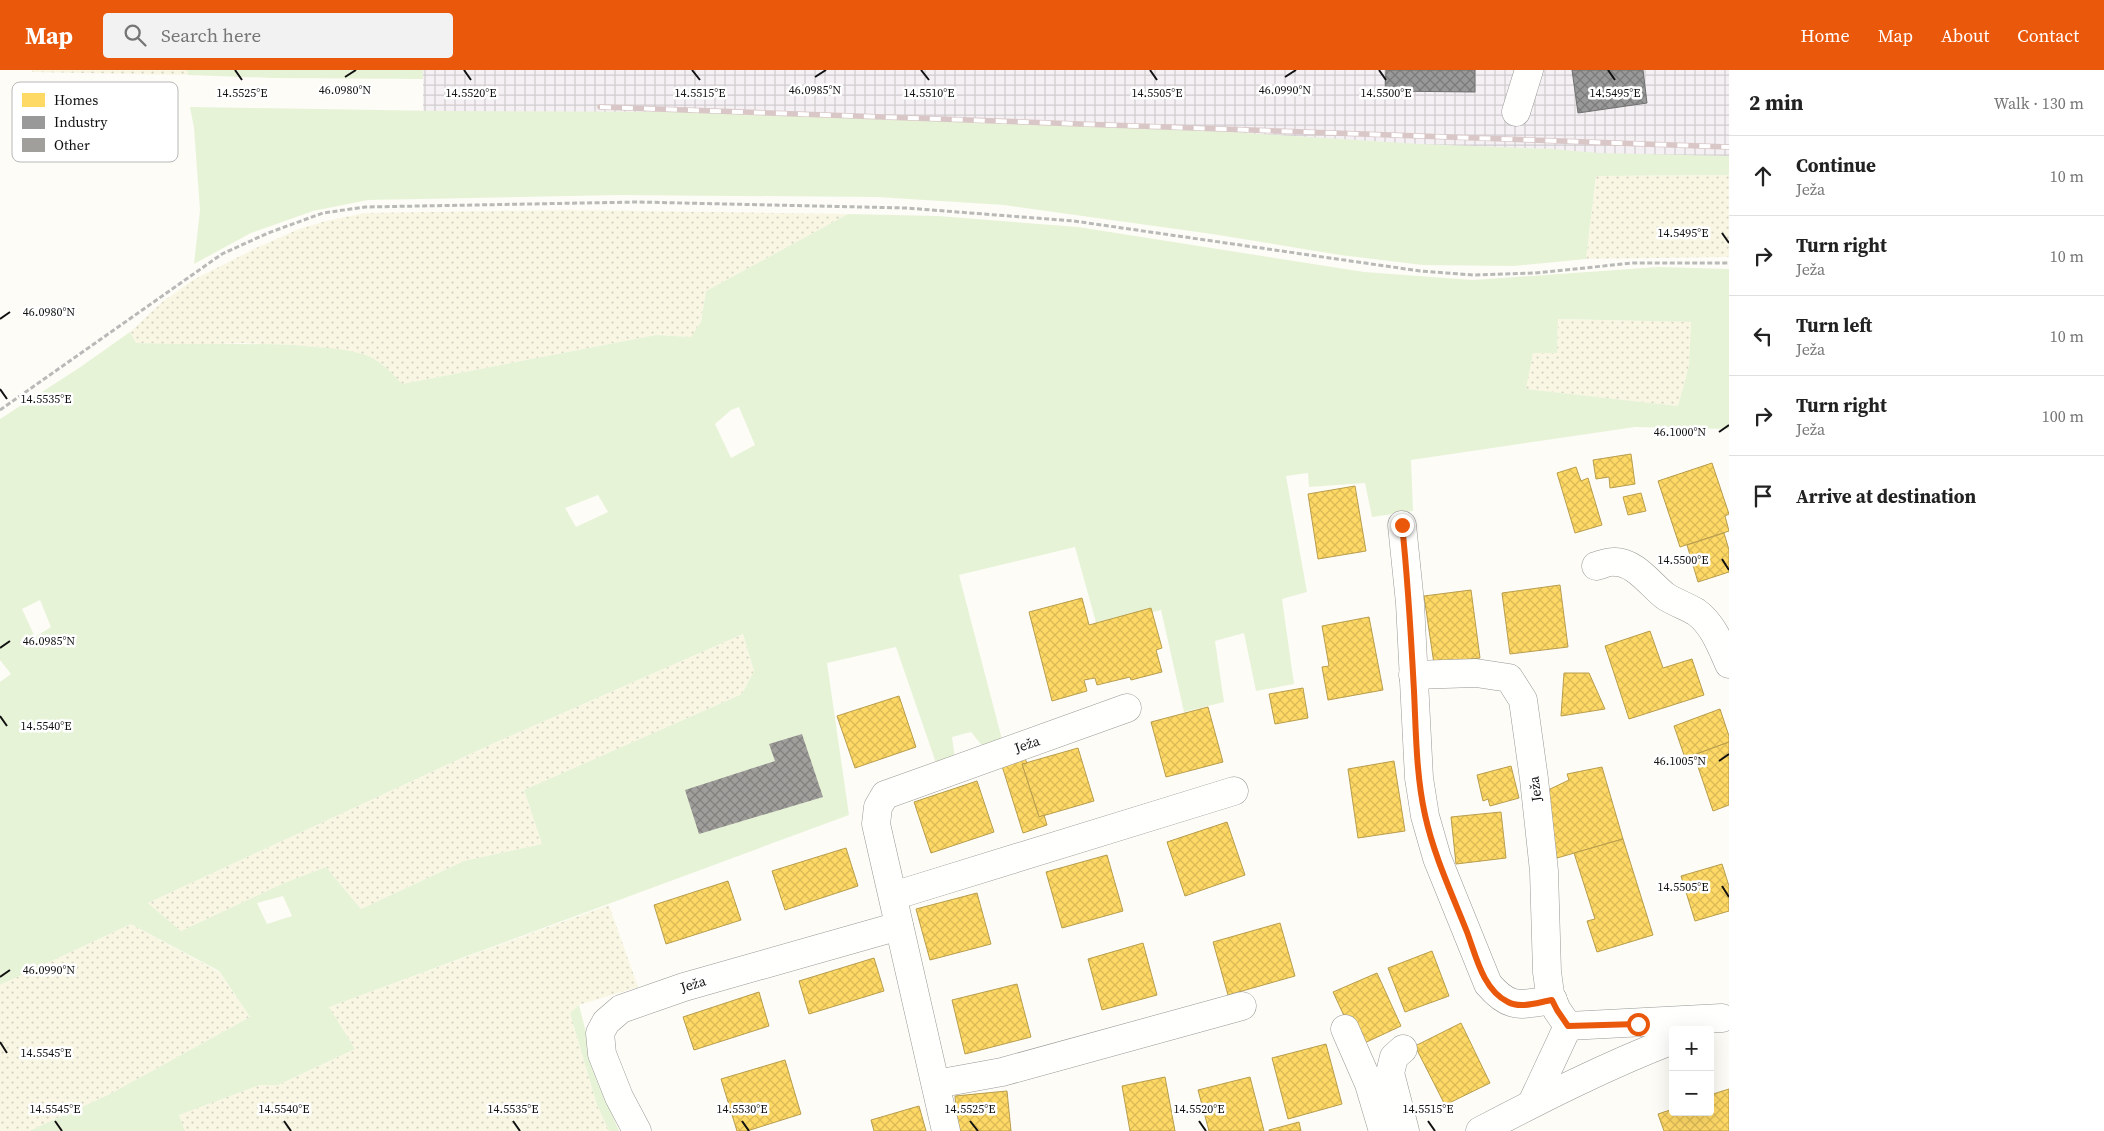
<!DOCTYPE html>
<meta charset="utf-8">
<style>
:root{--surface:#fff;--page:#f2f2f2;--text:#222;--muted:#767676;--line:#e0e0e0;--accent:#ea580c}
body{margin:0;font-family:"Source Serif 4",serif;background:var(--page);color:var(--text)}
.controls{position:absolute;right:15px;bottom:15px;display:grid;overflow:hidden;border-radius:5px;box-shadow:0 5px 20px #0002}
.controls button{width:45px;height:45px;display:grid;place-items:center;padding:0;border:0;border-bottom:1px solid var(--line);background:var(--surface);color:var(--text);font:25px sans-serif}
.stop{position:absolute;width:15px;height:15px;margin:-11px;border:4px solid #ea580c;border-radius:50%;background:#fff}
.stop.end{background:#ea580c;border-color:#fff;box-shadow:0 1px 5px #0008}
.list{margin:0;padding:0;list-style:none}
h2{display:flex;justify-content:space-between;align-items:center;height:65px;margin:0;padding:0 20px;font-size:21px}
h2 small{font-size:16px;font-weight:400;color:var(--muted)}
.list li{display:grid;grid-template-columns:32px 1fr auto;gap:15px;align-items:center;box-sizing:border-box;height:80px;padding:0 20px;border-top:1px solid var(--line)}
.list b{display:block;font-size:19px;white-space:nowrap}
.list p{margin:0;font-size:16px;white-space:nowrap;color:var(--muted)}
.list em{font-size:16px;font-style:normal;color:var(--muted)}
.icon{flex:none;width:28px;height:28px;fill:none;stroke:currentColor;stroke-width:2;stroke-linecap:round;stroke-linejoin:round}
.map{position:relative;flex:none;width:1729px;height:1061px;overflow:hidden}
header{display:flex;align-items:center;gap:30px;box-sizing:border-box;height:70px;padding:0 25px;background:var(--accent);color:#fff}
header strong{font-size:24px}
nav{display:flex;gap:28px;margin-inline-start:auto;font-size:18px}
.search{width:350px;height:45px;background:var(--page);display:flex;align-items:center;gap:12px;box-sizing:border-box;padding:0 18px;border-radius:5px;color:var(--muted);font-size:19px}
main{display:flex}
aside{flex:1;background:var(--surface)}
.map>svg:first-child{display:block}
</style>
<header>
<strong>Map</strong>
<div class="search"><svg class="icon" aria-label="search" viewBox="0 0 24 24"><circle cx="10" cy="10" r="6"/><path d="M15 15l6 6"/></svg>Search here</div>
<nav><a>Home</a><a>Map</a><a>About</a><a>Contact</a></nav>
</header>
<main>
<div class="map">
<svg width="1729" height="1061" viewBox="0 0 1729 1061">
<defs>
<pattern id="industrial-grid" width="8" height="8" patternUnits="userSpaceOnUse" patternTransform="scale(1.25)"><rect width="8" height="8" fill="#f5f0f3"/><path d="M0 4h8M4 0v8" fill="none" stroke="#d1cdcf"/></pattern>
<pattern id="farmland-dots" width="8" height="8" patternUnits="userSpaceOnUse" patternTransform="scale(1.25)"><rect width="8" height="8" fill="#f9f7e4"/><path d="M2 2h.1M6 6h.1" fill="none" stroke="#d4d3c3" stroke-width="1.8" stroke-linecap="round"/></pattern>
<pattern id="homes-cross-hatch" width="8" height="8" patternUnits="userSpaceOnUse" patternTransform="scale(1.25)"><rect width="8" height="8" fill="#ffd966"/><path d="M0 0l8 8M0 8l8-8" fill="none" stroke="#dab957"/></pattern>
<pattern id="industry-cross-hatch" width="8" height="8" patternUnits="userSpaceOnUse" patternTransform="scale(1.25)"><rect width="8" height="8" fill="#999"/><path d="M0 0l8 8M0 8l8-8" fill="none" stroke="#7b7b7b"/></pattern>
<pattern id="building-cross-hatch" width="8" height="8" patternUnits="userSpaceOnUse" patternTransform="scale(1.25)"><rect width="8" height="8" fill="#a19f9c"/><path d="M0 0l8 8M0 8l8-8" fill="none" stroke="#82807e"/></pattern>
</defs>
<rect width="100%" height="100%" fill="#fdfcf7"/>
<polygon fill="url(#industrial-grid)" points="423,0 1729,0 1729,93 423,48"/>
<g fill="url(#farmland-dots)">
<polygon points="32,0 187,0 188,5 32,2"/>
<polygon points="1729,105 1729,187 1586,189 1596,106"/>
<polygon points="569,140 848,144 706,221 701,252 692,267 656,265 402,314 382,294 363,284 318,277 244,273 195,275 136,273 130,262 161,233 193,210 258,177 299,159 326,151 365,143"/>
<polygon points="1558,249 1692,252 1689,296 1678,336 1525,319 1533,283 1557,283"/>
<polygon points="743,564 754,601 742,624 524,720 542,774 464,791 361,839 326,797 284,813 181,861 148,833 492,674"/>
<polygon points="609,835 638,917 579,935 570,943 597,1035 609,1061 185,1061 178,1045 259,1015 278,1015 355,979 328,937"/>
<polygon points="131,854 219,902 250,947 110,1024 29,1061 0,1061 0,915"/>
</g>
<g fill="#e7f3d7" fill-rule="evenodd">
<polygon points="187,0 423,0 423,9 272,8 188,5"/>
<polygon points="190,37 443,41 714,42 907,47 1103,54 1419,74 1552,79 1598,83 1729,86 1729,105 1596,106 1586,189 1514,196 1423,195 1340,185 1212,164 1004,135 877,127 618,125 368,130 313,141 251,163 194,194 200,140 194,58"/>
<path d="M848 144 938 146 1078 157 1364 202 1473 210 1658 197 1729 199V359L1635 357 1411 390 1413 441 1372 447 1365 413 1309 417 1308 403 1286 406 1307 522 1282 529 1294 614 1256 621 1244 563 1215 571 1224 632 1184 642 1161 540 1097 556 1075 477 959 505 1004 677 988 683 971 662 952 667 955 689 936 693 896 577 827 593 849 745 329 937 355 979 278 1015H259L179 1045 185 1061H29L110 1024 250 947 219 901 131 854 0 915V612L11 604 0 590V349L79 298 130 262 136 273C189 275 241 273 294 275 316 277 341 278 363 284 379 289 391 302 402 314L656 265 691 267 701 252 706 221ZM1558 249 1691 252 1689 296 1678 336 1526 319 1533 283H1557ZM739 337 755 375 731 388 715 354 731 340ZM598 425 608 442 576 457 565 438ZM40 530 51 557 35 567 22 539ZM743 564 754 601 742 624 524 720 542 774 464 791 361 839 326 797 284 813 181 861 148 833 492 674ZM283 826 292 846 267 854 257 833Z"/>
<polygon points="579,935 600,1017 619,1061 609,1061 597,1035 570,943"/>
</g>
<g fill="url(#homes-cross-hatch)" stroke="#b89d4c">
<polygon points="1631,384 1635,414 1610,418 1609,407 1596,409 1593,390"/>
<polygon points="1712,393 1729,444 1725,446 1729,461 1680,477 1658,411"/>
<polygon points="1576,397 1581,411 1588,408 1602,455 1575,463 1557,403"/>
<polygon points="1355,416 1366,481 1318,489 1308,424"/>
<polygon points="1641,423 1646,441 1628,445 1623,427"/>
<polygon points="1724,463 1729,480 1729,502 1698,512 1687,475"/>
<polygon points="1560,515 1568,577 1510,584 1502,523"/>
<polygon points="1471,520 1480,588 1434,594 1424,526"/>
<polygon points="1082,528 1089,555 1151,538 1162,578 1156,580 1162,602 1131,610 1130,607 1097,615 1095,608 1084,610 1087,621 1052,631 1029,542"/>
<polygon points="1369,547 1383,620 1328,630 1322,597 1329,596 1322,556"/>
<polygon points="1650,561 1663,598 1692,589 1704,625 1629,649 1605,576"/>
<polygon points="1564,603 1589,603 1605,639 1561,646"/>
<polygon points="1303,618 1308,648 1275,654 1269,624"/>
<polygon points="899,626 916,677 855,698 837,646"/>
<polygon points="1208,637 1223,692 1166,707 1151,652"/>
<polygon points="1720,639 1729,666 1729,672 1685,688 1674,656"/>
<polygon points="1729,672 1729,735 1713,741 1694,685"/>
<polygon points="1078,678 1094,731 1039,747 1022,694"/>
<polygon points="1025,689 1027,693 1022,694 1039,747 1044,745 1047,755 1023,763 1002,696"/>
<polygon points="1394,691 1405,761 1358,768 1348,699"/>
<polygon points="1511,696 1519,728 1490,736 1488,729 1483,731 1477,705"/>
<polygon points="1602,697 1623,769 1557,788 1549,751 1546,721 1569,710 1567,704"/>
<polygon points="977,711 994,762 931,783 914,732"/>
<polygon points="1501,742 1506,788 1456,794 1451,747"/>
<polygon points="1227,752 1245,805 1185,826 1167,772"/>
<polygon points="1623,769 1653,865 1597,882 1587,851 1595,849 1574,783"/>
<polygon points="846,778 858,816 785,840 772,801"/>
<polygon points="1107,785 1123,841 1062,858 1046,802"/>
<polygon points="1722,794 1729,816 1729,841 1695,851 1681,806"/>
<polygon points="728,811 741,850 666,874 654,835"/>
<polygon points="977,823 991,874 930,890 916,839"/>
<polygon points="1280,853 1295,906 1228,925 1213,872"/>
<polygon points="1143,873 1157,925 1102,940 1088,889"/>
<polygon points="1432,881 1449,926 1405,942 1388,898"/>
<polygon points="874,888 884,921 809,944 799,911"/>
<polygon points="1377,903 1401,956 1358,976 1333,922"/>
<polygon points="1017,914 1031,967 965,984 952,930"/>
<polygon points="759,922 769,956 694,980 683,947"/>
<polygon points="1461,953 1490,1013 1445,1035 1415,976"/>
<polygon points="1326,974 1342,1034 1288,1049 1272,988"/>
<polygon points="785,990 801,1044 747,1061 737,1061 721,1009"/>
<polygon points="1165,1007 1175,1061 1130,1061 1122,1016"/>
<polygon points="1250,1007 1264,1061 1209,1061 1198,1020"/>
<polygon points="1729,1019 1729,1061 1664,1061 1658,1044 1673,1039 1673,1042 1710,1042 1710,1025"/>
<polygon points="1007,1021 1011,1061 958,1061 955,1026"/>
<polygon points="919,1036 926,1061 874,1061 871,1050"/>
<polygon points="1299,1052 1301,1061 1269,1061 1269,1060"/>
</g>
<g fill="url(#industry-cross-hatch)" stroke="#707070">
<polygon points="1386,0 1475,0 1475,22 1385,21"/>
<polygon points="1572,0 1643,0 1647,33 1578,43"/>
</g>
<polygon fill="url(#building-cross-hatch)" points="802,664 823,727 699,764 685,720 775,691 769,674"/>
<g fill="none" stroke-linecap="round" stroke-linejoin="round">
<g stroke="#979795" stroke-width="29">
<g id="minor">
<polyline points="1516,42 1529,0"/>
<path d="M1402 455 1410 533 1419 708 1425 746 1437 788 1488 914C1511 941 1521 934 1553 930"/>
<path d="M1596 496C1601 495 1609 491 1615 492 1635 492 1650 514 1665 526 1674 532 1686 536 1696 542 1713 554 1721 576 1729 594"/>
<polyline points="1413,605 1476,603 1509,608 1523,630 1534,709 1544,801 1547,902 1550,924 1557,940 1568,956 1722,948"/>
<polyline points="893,826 1234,721"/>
<polyline points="1345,959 1369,1014 1383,1061"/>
<polyline points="1403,979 1394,987 1390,1003 1405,1061"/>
<polyline points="936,1014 1002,1002 1242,936"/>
<polyline points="1532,1033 1568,956"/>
<polyline points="637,1061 619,1027 602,984 600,963 606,952 621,939 684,917 899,856"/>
<polyline points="946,1061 876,754 878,737 885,725 1127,638"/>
<path d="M1480 1061C1543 1028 1606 996 1673 970"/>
</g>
</g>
<polyline stroke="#b9b9b8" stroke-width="3" stroke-dasharray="5 2.5" stroke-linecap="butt" points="0,340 222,184 268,163 323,143 365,137 638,132 906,138 1074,151 1420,201 1473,205 1535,203 1633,193 1729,193"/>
<use href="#minor" stroke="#fffffe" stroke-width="28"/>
<g stroke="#d9c6c7" stroke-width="5.5">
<polyline id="rail" points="600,37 1729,77"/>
</g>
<use href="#rail" stroke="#fff" stroke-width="4" stroke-dasharray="11" stroke-linecap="butt"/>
</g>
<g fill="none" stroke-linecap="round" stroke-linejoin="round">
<path stroke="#ea580c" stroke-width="6" d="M1402 455C1408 510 1411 565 1414 621 1416 662 1416 704 1425 745 1434 786 1452 824 1467 862 1476 886 1483 920 1508 932 1521 939 1539 932 1552 930L1557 940 1568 956 1638 954"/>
</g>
<path fill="none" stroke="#111" stroke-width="2" d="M235 0 242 10M464 0 471 10M692 0 700 10M921 0 929 10M1150 0 1157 10M1379 0 1386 10M1608 0 1615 10M345 7 356 0M815 7 826 0M1285 7 1296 0M1722 163 1729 173M0 249 10 242M0 319 7 329M1719 362 1729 355M1722 489 1729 500M0 578 10 571M0 646 7 656M1719 691 1729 684M1722 816 1729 827M0 907 10 900M0 972 7 983M55 1051 62 1061M284 1051 291 1061M513 1051 520 1061M742 1051 749 1061M970 1051 978 1061M1199 1051 1206 1061M1428 1051 1435 1061"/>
<g text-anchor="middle" stroke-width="5" stroke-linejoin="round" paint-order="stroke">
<g font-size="14" fill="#111" stroke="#fff">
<text transform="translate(1027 674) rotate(-19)" y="5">Ježa</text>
<text transform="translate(1535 719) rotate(-97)" y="5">Ježa</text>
<text transform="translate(693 914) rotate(-17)" y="5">Ježa</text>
</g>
</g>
<rect x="12" y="12" width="166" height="80" rx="8" fill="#fff" stroke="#b8b8b8" stroke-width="1"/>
<rect x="22" y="23" width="23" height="14" fill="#ffd966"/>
<rect x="22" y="46" width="23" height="13" fill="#999"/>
<rect x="22" y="68" width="23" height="14" fill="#a19f9c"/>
<g font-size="14" fill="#111">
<text x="54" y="35">Homes</text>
<text x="54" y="57">Industry</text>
<text x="54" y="80">Other</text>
</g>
<g font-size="12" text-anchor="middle" fill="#111" stroke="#fff" stroke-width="5" stroke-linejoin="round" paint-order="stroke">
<text x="345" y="24">46.0980°N</text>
<text x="815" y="24">46.0985°N</text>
<text x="1285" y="24">46.0990°N</text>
<text x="471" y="27">14.5520°E</text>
<text x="700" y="27">14.5515°E</text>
<text x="1157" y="27">14.5505°E</text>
<text x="1386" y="27">14.5500°E</text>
<text x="242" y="27">14.5525°E</text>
<text x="929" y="27">14.5510°E</text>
<text x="1615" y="27">14.5495°E</text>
<text x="1683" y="167">14.5495°E</text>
<text x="49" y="246">46.0980°N</text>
<text x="46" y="333">14.5535°E</text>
<text x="1680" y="366">46.1000°N</text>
<text x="1683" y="494">14.5500°E</text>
<text x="49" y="575">46.0985°N</text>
<text x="46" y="660">14.5540°E</text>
<text x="1680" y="695">46.1005°N</text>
<text x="1683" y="821">14.5505°E</text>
<text x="49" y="904">46.0990°N</text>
<text x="46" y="987">14.5545°E</text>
<text x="55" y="1043">14.5545°E</text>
<text x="284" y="1043">14.5540°E</text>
<text x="513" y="1043">14.5535°E</text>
<text x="742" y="1043">14.5530°E</text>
<text x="970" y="1043">14.5525°E</text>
<text x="1199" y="1043">14.5520°E</text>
<text x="1428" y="1043">14.5515°E</text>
</g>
</svg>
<div class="controls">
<button>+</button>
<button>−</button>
</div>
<div class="stop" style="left:1638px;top:954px"></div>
<div class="stop end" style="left:1402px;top:455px"></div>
</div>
<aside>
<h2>2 min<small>Walk · 130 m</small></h2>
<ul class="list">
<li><svg class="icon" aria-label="ahead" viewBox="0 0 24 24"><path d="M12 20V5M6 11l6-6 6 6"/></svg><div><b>Continue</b><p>Ježa</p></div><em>10 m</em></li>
<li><svg class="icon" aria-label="right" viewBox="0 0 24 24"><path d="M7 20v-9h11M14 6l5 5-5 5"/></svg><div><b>Turn right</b><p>Ježa</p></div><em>10 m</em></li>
<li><svg class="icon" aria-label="left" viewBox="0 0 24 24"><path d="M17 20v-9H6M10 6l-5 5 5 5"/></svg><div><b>Turn left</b><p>Ježa</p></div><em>10 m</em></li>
<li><svg class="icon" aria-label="right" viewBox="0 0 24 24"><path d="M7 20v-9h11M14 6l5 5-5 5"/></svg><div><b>Turn right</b><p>Ježa</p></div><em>100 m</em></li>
<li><svg class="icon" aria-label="arrive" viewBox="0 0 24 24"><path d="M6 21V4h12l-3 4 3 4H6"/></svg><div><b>Arrive at destination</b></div></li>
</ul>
</aside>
</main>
